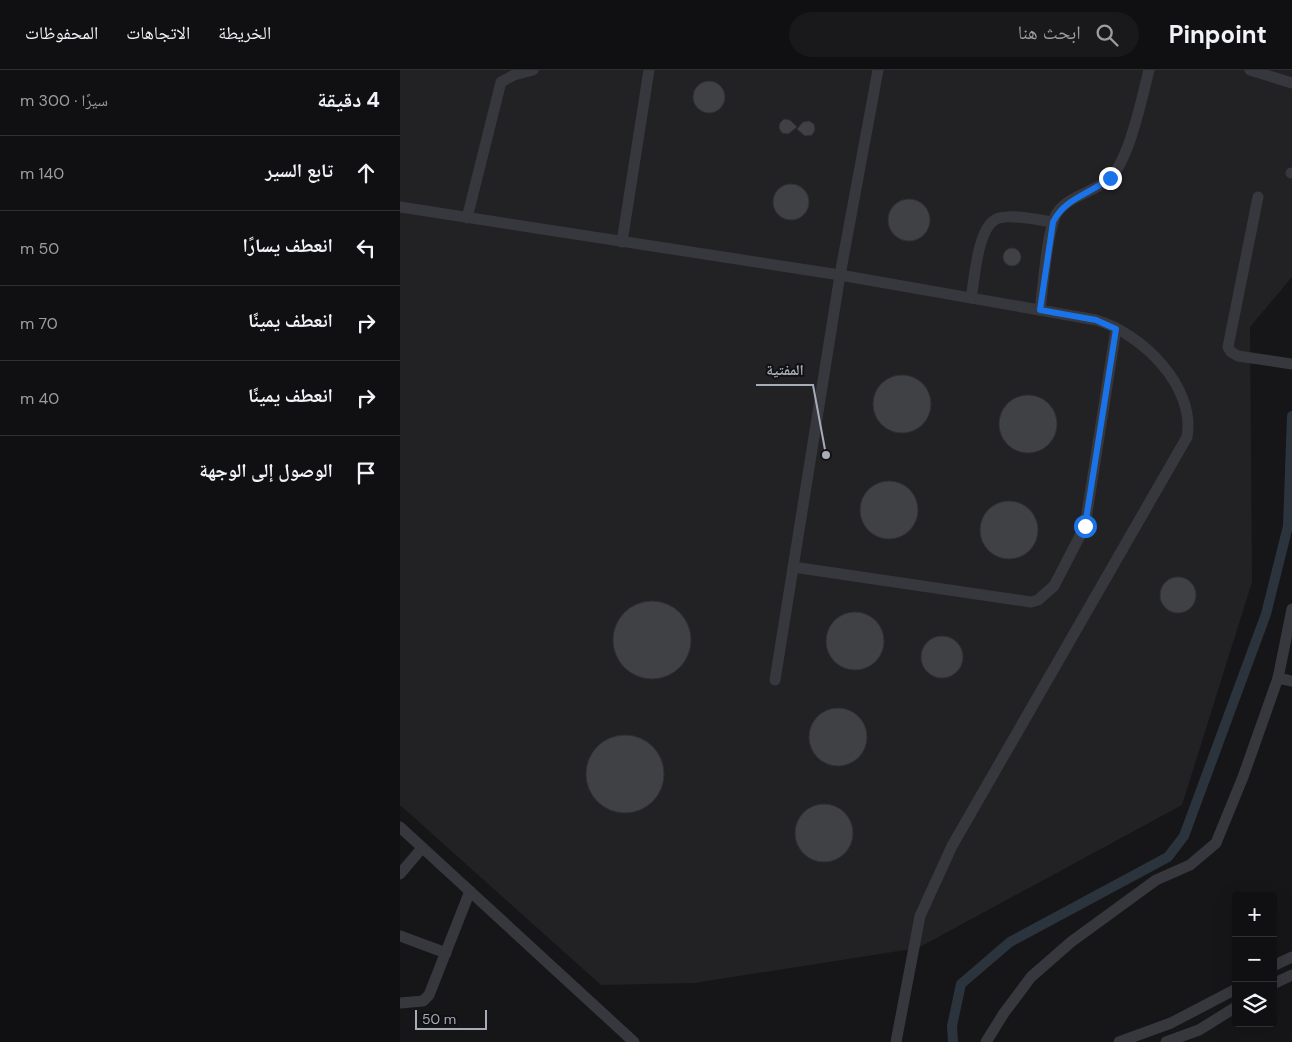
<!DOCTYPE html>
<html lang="ar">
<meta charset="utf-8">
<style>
:root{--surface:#101012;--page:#19191b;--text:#f1f3f6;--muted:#9c9d9f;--line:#303032}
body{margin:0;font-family:"DM Sans","Noto Naskh Arabic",sans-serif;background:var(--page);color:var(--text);direction:rtl}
.controls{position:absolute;right:15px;bottom:15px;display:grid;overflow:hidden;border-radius:5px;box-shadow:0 5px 20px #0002}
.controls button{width:45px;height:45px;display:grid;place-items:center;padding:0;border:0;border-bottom:1px solid var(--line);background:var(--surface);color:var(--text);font:25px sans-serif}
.scale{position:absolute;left:15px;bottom:12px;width:72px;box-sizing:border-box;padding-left:5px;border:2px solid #a7acb9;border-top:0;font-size:14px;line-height:18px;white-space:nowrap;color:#a7acb9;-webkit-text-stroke:4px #111113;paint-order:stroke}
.stop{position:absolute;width:15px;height:15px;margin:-11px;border:4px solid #1a73e8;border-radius:50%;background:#fff}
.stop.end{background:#1a73e8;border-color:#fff;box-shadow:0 1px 5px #0008}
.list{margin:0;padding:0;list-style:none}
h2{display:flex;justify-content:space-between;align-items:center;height:65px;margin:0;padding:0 20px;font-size:21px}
h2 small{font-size:16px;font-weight:400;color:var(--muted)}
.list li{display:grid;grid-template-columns:32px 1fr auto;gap:15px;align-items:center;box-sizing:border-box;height:75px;padding:0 20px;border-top:1px solid var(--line)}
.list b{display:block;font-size:19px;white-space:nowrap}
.list em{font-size:16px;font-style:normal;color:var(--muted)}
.icon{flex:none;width:28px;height:28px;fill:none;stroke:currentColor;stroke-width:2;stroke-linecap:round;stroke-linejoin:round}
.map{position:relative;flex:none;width:892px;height:972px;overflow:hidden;direction:ltr}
header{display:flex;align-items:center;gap:30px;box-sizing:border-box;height:70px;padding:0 25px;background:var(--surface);border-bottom:1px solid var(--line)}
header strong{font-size:24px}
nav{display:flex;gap:28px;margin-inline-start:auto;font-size:18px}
.search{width:350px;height:45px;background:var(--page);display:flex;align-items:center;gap:12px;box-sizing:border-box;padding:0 18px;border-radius:28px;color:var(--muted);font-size:19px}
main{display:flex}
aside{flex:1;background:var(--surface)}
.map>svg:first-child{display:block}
</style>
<header>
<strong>Pinpoint</strong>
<div class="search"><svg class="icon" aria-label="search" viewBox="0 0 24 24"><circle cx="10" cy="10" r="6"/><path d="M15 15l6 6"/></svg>ابحث هنا</div>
<nav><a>الخريطة</a><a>الاتجاهات</a><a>المحفوظات</a></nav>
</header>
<main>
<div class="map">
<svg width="892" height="972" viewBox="0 0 892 972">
<rect width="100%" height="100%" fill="#161618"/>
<polygon fill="#222225" points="0,0 892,0 892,207 850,257 852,512 782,735 518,878 294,913 201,915 0,735"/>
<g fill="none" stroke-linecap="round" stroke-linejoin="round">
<polyline stroke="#2b343d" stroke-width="10" points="553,972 552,956 561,914 610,872 768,787 784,766 866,544 888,456 892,346"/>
</g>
<g fill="#404145" stroke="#303034">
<circle cx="309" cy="27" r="16"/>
<polygon points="384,49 390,50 397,57 388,64 382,63 379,58 380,53"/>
<polygon points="409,51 414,54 415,60 412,65 405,66 397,59 403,52"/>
<circle cx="391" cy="132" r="18"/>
<circle cx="509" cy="150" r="21"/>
<circle cx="612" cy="187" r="9"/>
<circle cx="502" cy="334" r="29"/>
<circle cx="628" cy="354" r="29"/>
<circle cx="489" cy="440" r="29"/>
<circle cx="609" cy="460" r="29"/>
<circle cx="778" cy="525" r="18"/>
<circle cx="252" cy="570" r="39"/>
<circle cx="455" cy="571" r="29"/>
<circle cx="542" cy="587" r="21"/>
<circle cx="438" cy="667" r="29"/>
<circle cx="225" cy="704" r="39"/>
<circle cx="424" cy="763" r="29"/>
</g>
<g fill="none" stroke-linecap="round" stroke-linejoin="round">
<g stroke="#37383d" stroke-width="11">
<polyline points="850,0 892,13"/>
<polyline points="891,103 892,103"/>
<polyline points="858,127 828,277 831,282 838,286 892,294"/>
<path d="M0 137 440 205 696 250C741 263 796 316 787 367L552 776 520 846 496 972"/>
<polyline points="67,148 101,12 114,5 133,0"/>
<polyline points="222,172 249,0"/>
<path d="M571 228C575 209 577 154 599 148 614 144 637 150 653 152"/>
<path d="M640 240C643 219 647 158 657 143 670 125 692 123 708 110 729 93 742 27 749 0"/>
<polyline points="393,497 631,532 638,530 654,516 685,456 716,259"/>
<polyline points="878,608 892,611"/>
<polyline points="375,610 440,205 478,0"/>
<polyline points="0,757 234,972"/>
<polyline points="0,804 22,778"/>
<polyline points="0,866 46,883"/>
<polyline points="873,896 892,887"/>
<polyline points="873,914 892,905"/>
<polyline points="0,933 23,931 29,925 70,821"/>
<polyline points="586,972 604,943 631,907 671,872 756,810 790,795 816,773 843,707 878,608 892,539"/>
<polyline points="719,972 771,953 836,919"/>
<polyline points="766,972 799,960 836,937"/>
</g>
</g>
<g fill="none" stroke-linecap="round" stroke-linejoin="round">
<path stroke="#1a73e8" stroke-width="6" d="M685 456 716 259 696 250 640 240 653 152C665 128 690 124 710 108"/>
</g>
<path fill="none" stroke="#a7acb9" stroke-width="2" d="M426 385L413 315H356"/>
<circle fill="#a7acb9" stroke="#111113" stroke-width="2" cx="426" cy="385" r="5"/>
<g font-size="15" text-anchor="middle" font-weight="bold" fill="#a7acb9" stroke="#111113" stroke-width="4" stroke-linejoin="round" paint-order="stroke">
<text x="385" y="305">المفتية</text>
</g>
</svg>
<div class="controls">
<button>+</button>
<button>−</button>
<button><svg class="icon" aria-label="layers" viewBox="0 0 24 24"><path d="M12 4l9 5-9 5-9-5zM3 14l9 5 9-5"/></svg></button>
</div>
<div class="scale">50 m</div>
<div class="stop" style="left:685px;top:456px"></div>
<div class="stop end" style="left:710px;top:108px"></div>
</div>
<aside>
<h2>4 دقيقة<small>سيرًا · 300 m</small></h2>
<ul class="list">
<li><svg class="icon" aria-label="ahead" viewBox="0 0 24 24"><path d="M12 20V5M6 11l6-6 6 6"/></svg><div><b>تابع السير</b></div><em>140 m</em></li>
<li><svg class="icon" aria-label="left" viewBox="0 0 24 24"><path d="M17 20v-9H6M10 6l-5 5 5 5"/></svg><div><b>انعطف يسارًا</b></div><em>50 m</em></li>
<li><svg class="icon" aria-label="right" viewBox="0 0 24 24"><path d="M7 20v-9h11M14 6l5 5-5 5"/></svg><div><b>انعطف يمينًا</b></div><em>70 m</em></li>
<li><svg class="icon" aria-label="right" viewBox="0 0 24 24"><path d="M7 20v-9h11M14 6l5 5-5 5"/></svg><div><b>انعطف يمينًا</b></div><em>40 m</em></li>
<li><svg class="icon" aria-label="arrive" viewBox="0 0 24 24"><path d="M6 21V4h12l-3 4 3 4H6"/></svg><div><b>الوصول إلى الوجهة</b></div></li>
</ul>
</aside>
</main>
